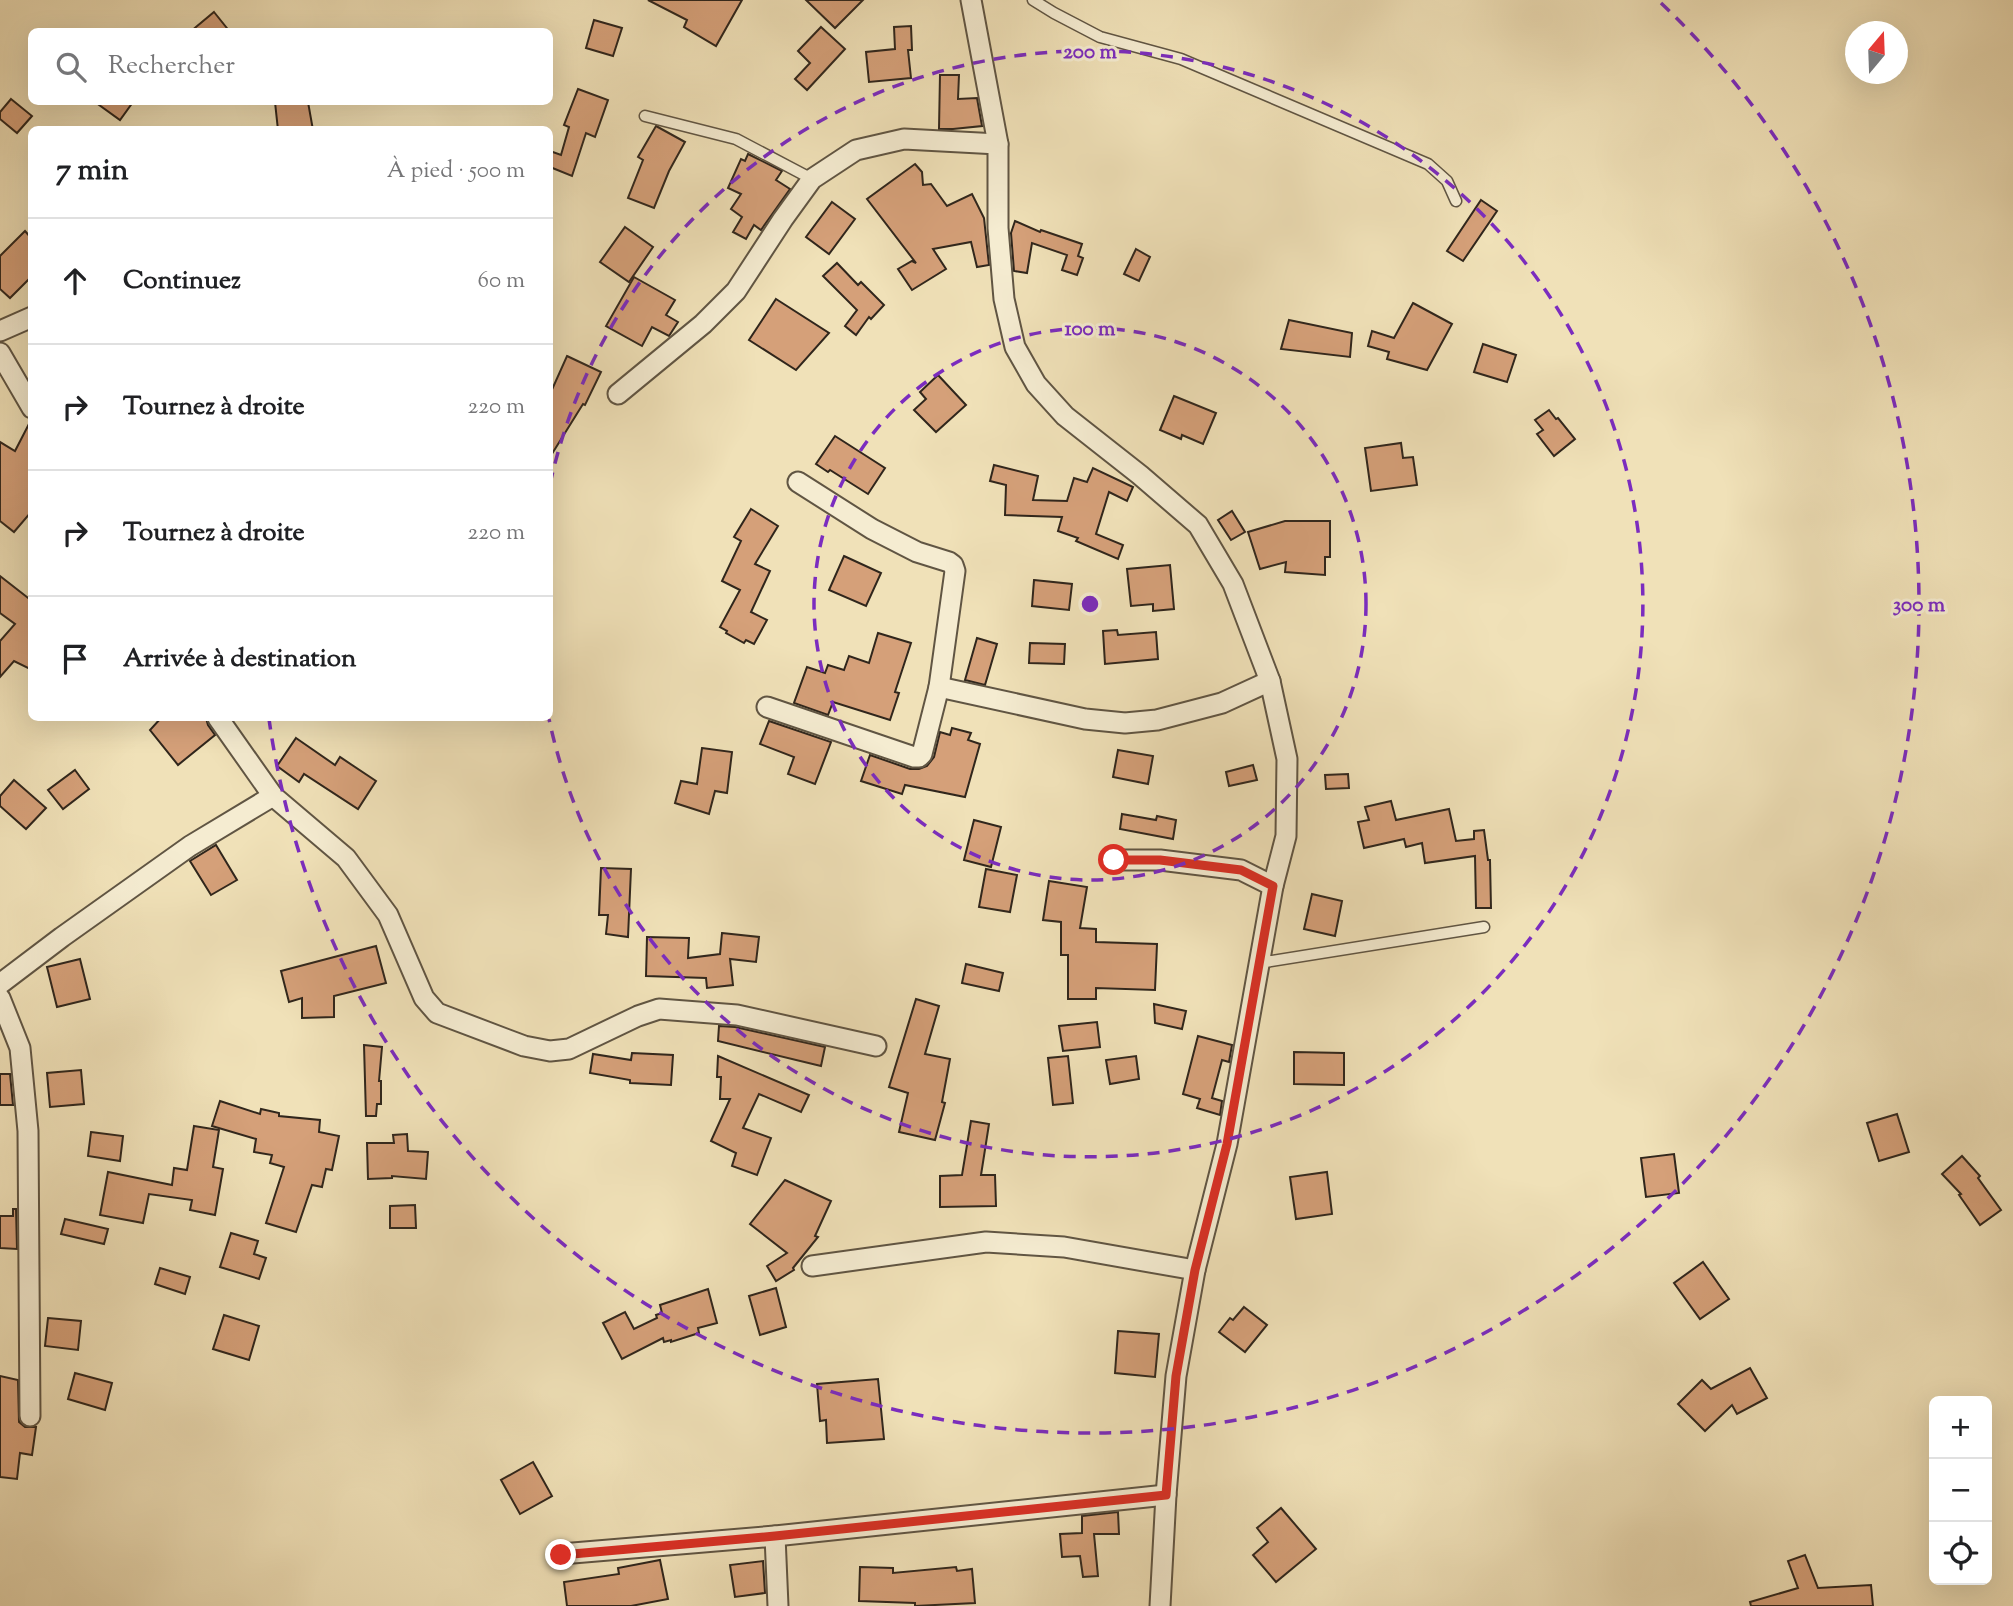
<!DOCTYPE html>
<html lang="fr">
<meta charset="utf-8">
<style>
:root{--surface:#fff;--page:#f6f6f6;--text:#202124;--muted:#757577;--line:#e0e0e0}
body{margin:0;font-family:"Sorts Mill Goudy",serif;background:var(--page);color:var(--text)}
.controls{position:absolute;right:21px;bottom:21px;display:grid;overflow:hidden;border-radius:10px;box-shadow:0 7px 28px #0002}
.controls button{width:63px;height:63px;display:grid;place-items:center;padding:0;border:0;border-bottom:2px solid var(--line);background:var(--surface);color:var(--text);font:35px sans-serif}
.compass{position:absolute;left:1845px;top:21px;width:63px;height:63px;border-radius:50%;background:var(--surface);box-shadow:0 7px 28px #0002;rotate:19deg}
.stop{position:absolute;width:21px;height:21px;margin:-16px;border:5px solid #d93025;border-radius:50%;background:#fff}
.stop.end{background:#d93025;border-color:#fff;box-shadow:0 2px 7px #0008}
.list{margin:0;padding:0;list-style:none}
h2{display:flex;justify-content:space-between;align-items:center;height:91px;margin:0;padding:0 28px;font-size:30px}
h2 small{font-size:23px;font-weight:400;color:var(--muted)}
.list li{display:grid;grid-template-columns:46px 1fr auto;gap:21px;align-items:center;box-sizing:border-box;height:126px;padding:0 28px;border-top:2px solid var(--line)}
.list b{display:block;font-size:26px;white-space:nowrap}
.list em{font-size:23px;font-style:normal;color:var(--muted)}
.icon{flex:none;width:38px;height:38px;fill:none;stroke:currentColor;stroke-width:2;stroke-linecap:round;stroke-linejoin:round}
.map{position:relative;flex:none;width:2013px;height:1606px;overflow:hidden}
.search{position:absolute;background:var(--surface);box-shadow:0 7px 28px #0002;left:28px;top:28px;width:525px;height:77px;display:flex;align-items:center;gap:18px;box-sizing:border-box;padding:0 24px;border-radius:10px;color:var(--muted);font-size:26px}
.panel{position:absolute;background:var(--surface);box-shadow:0 7px 28px #0002;left:28px;top:126px;width:525px;height:595px;border-radius:10px}
.map>svg:first-child{display:block}
</style>
<div class="map">
<svg width="2013" height="1606" viewBox="0 0 2013 1606">
<rect width="100%" height="100%" fill="#f0e1b8"/>
<filter id="stains"><feTurbulence type="fractalNoise" baseFrequency=".00286" numOctaves="4"/><feColorMatrix values="0 0 0 0 .2 0 0 0 0 .09 0 0 0 0 .02 0 0 0 .5 -.17"/></filter>
<radialGradient id="worn" r=".72"><stop offset=".6" stop-color="#630" stop-opacity="0"/><stop offset="1" stop-color="#630" stop-opacity=".3"/></radialGradient>
<g fill="#d5a079" stroke="#30261c" stroke-width="2">
<polygon points="648,0 742,0 716,46 684,27 687,20"/>
<polygon points="806,0 863,0 835,28"/>
<polygon points="214,12 230,32 190,32"/>
<polygon points="594,20 622,28 613,56 586,48"/>
<polygon points="911,26 912,50 908,50 911,78 869,82 866,52 895,49 894,27"/>
<polygon points="821,27 845,49 807,90 795,79 810,63 798,51"/>
<polygon points="940,75 959,75 958,99 977,98 982,126 953,129 939,129"/>
<polygon points="578,89 608,100 595,137 586,133 572,176 550,167 550,151 561,155 569,127 564,125"/>
<polygon points="11,99 32,116 17,133 0,119 0,112"/>
<polygon points="95,102 133,102 120,120"/>
<polygon points="275,102 308,102 313,130 278,130"/>
<polygon points="656,126 685,142 669,171 654,208 628,198 643,160 638,157"/>
<polygon points="748,154 782,171 776,180 790,189 761,230 754,225 746,239 733,232 742,217 731,209 741,194 728,188 741,159 745,161"/>
<polygon points="915,164 922,172 923,185 931,184 947,206 972,194 984,218 989,265 977,267 971,242 933,249 946,269 912,290 898,269 912,261 916,263 867,199"/>
<polygon points="1481,200 1497,211 1463,261 1447,251"/>
<polygon points="832,202 855,219 829,254 806,237"/>
<polygon points="1015,221 1040,232 1041,230 1082,244 1078,256 1083,258 1077,275 1062,270 1067,255 1032,243 1027,273 1014,271 1011,233"/>
<polygon points="625,227 653,247 629,282 600,262"/>
<polygon points="25,231 32,239 32,276 10,298 0,289 0,256"/>
<polygon points="1136,249 1150,257 1139,281 1124,274"/>
<polygon points="837,263 858,285 861,282 884,305 871,319 869,317 856,335 845,326 857,310 823,276"/>
<polygon points="634,277 675,300 666,315 678,322 669,336 652,327 642,346 606,326"/>
<polygon points="776,299 829,333 796,370 749,340"/>
<polygon points="1413,303 1452,324 1427,370 1387,359 1389,352 1368,346 1372,331 1394,338"/>
<polygon points="1289,320 1352,333 1350,357 1281,349"/>
<polygon points="1483,344 1516,355 1507,382 1474,372"/>
<polygon points="567,356 601,372 585,405 583,404 550,457 550,394"/>
<polygon points="938,375 966,405 936,432 914,410 926,399 920,392"/>
<polygon points="1174,396 1216,413 1203,444 1182,435 1181,439 1160,430"/>
<polygon points="1549,410 1556,419 1558,418 1575,439 1554,456 1537,434 1543,430 1535,420"/>
<polygon points="31,420 32,511 14,532 0,521 0,442 15,451"/>
<polygon points="835,436 885,468 868,494 830,470 828,472 816,464"/>
<polygon points="1401,443 1403,458 1413,457 1417,485 1371,491 1365,448"/>
<polygon points="994,465 1038,476 1033,500 1067,501 1074,478 1087,482 1093,468 1133,487 1127,501 1109,492 1096,534 1123,545 1118,559 1076,541 1078,538 1058,531 1062,517 1005,515 1006,485 990,481"/>
<polygon points="751,509 778,526 755,564 770,571 751,612 767,620 754,644 746,640 744,643 726,633 727,631 720,627 740,590 722,581 741,541 734,537"/>
<polygon points="1232,511 1245,532 1231,540 1218,520"/>
<polygon points="1285,521 1330,521 1330,557 1325,557 1325,575 1285,572 1286,562 1260,569 1248,532"/>
<polygon points="844,556 881,573 866,606 829,590"/>
<polygon points="1170,565 1174,609 1153,611 1153,604 1131,606 1127,569"/>
<polygon points="0,576 32,601 32,670 14,661 0,677 0,641 15,624 0,613"/>
<polygon points="1034,580 1072,584 1069,610 1032,606"/>
<polygon points="1117,630 1118,635 1156,632 1158,659 1105,664 1103,631"/>
<polygon points="878,633 911,643 895,692 899,693 890,720 833,702 828,715 794,703 807,667 825,673 828,665 844,670 849,656 869,663"/>
<polygon points="977,638 997,644 985,685 965,680"/>
<polygon points="1030,643 1065,644 1064,664 1029,663"/>
<polygon points="161,718 206,718 208,725 215,735 178,765 150,730"/>
<polygon points="769,721 831,742 815,784 788,774 794,757 760,744"/>
<polygon points="952,728 971,733 968,740 980,744 965,797 905,785 902,794 861,781 870,755 910,769 919,769 927,766 934,757 940,732 950,735"/>
<polygon points="296,738 335,765 340,757 376,781 358,809 304,774 299,782 277,766"/>
<polygon points="702,748 732,752 727,793 715,791 709,814 675,803 681,781 697,784"/>
<polygon points="1118,750 1153,756 1148,784 1113,777"/>
<polygon points="1253,765 1257,780 1229,786 1226,772"/>
<polygon points="75,770 89,789 63,809 48,790"/>
<polygon points="1348,774 1349,788 1326,789 1325,775"/>
<polygon points="14,780 46,808 26,829 0,806 0,796"/>
<polygon points="1391,801 1396,820 1449,809 1456,841 1474,839 1474,831 1484,830 1488,860 1490,860 1491,908 1476,908 1475,856 1425,863 1422,843 1406,847 1404,839 1364,848 1358,822 1369,820 1365,807"/>
<polygon points="1122,814 1156,820 1157,816 1176,820 1173,839 1120,829"/>
<polygon points="974,820 1001,827 991,867 964,860"/>
<polygon points="216,845 237,880 211,895 190,861"/>
<polygon points="601,868 631,869 628,937 606,934 608,915 599,915"/>
<polygon points="986,869 1017,875 1010,912 979,907"/>
<polygon points="1049,881 1087,887 1080,928 1096,929 1096,942 1157,944 1155,990 1096,988 1096,999 1068,999 1068,955 1061,955 1061,922 1043,920"/>
<polygon points="1312,894 1342,901 1335,936 1304,929"/>
<polygon points="722,933 759,937 756,962 730,959 733,985 707,988 706,978 646,976 647,937 689,938 688,958 720,954"/>
<polygon points="376,946 386,983 334,996 334,1017 302,1018 302,998 289,1002 281,971"/>
<polygon points="80,959 90,999 57,1007 47,967"/>
<polygon points="966,964 1003,973 999,991 962,983"/>
<polygon points="916,999 939,1006 925,1054 950,1059 942,1102 945,1103 935,1140 899,1132 908,1093 889,1087"/>
<polygon points="1154,1004 1186,1011 1182,1029 1155,1023"/>
<polygon points="1097,1022 1100,1047 1063,1051 1059,1026"/>
<polygon points="719,1026 735,1027 825,1047 821,1066 718,1041"/>
<polygon points="1198,1036 1232,1045 1229,1062 1222,1060 1212,1098 1222,1101 1220,1115 1197,1108 1200,1099 1183,1094"/>
<polygon points="364,1045 382,1047 379,1081 381,1081 381,1104 377,1104 376,1116 366,1116"/>
<polygon points="1294,1052 1344,1053 1344,1085 1294,1084"/>
<polygon points="632,1053 673,1055 671,1085 630,1083 630,1080 590,1073 593,1054 631,1060"/>
<polygon points="718,1056 809,1095 801,1112 759,1094 743,1128 771,1138 757,1175 732,1166 736,1153 711,1141 730,1099 720,1099 721,1077 717,1077"/>
<polygon points="1068,1056 1073,1103 1053,1105 1048,1058"/>
<polygon points="1136,1056 1139,1079 1110,1084 1106,1060"/>
<polygon points="81,1070 84,1104 50,1107 47,1073"/>
<polygon points="0,1074 10,1074 13,1105 0,1105"/>
<polygon points="220,1101 260,1114 261,1109 279,1113 279,1116 320,1120 319,1132 339,1136 332,1170 326,1169 322,1187 312,1185 296,1232 266,1223 284,1167 270,1163 272,1155 254,1152 256,1139 212,1126"/>
<polygon points="1897,1114 1909,1152 1879,1161 1867,1123"/>
<polygon points="971,1121 989,1124 981,1175 995,1175 996,1206 940,1207 940,1176 962,1175"/>
<polygon points="194,1126 219,1130 213,1167 223,1169 215,1215 190,1210 192,1200 149,1194 143,1223 100,1215 108,1172 172,1185 174,1168 187,1170"/>
<polygon points="91,1132 123,1136 120,1161 88,1156"/>
<polygon points="407,1134 408,1151 428,1152 426,1179 392,1176 392,1178 368,1179 367,1143 394,1143 393,1135"/>
<polygon points="1674,1154 1679,1193 1646,1197 1641,1158"/>
<polygon points="1962,1156 1980,1176 1978,1178 2001,1210 1980,1225 1959,1195 1961,1194 1942,1174"/>
<polygon points="1327,1172 1332,1214 1296,1219 1290,1177"/>
<polygon points="785,1180 831,1201 815,1236 818,1237 793,1268 794,1270 776,1281 767,1266 787,1253 750,1224"/>
<polygon points="415,1205 416,1228 390,1228 390,1206"/>
<polygon points="13,1209 16,1209 17,1249 0,1248 0,1216 13,1216"/>
<polygon points="65,1219 108,1229 104,1244 61,1234"/>
<polygon points="231,1233 258,1241 254,1254 266,1258 259,1279 220,1267"/>
<polygon points="1703,1262 1729,1299 1700,1319 1674,1283"/>
<polygon points="160,1268 190,1277 185,1294 155,1284"/>
<polygon points="776,1288 786,1327 760,1335 749,1296"/>
<polygon points="708,1289 717,1323 698,1328 699,1333 671,1342 671,1340 664,1342 663,1338 622,1359 603,1323 625,1312 634,1329 657,1318 656,1315 662,1313 660,1305"/>
<polygon points="1244,1307 1267,1325 1245,1352 1219,1332 1230,1318 1233,1320"/>
<polygon points="224,1315 259,1326 249,1360 213,1349"/>
<polygon points="48,1318 81,1321 78,1350 45,1346"/>
<polygon points="1118,1331 1159,1334 1155,1377 1115,1373"/>
<polygon points="1750,1368 1767,1398 1737,1414 1732,1405 1705,1431 1678,1404 1702,1380 1711,1389"/>
<polygon points="75,1373 112,1383 105,1410 68,1399"/>
<polygon points="0,1376 18,1380 19,1422 25,1427 36,1427 32,1455 20,1453 17,1479 0,1477"/>
<polygon points="878,1379 884,1439 827,1443 826,1420 820,1421 817,1384"/>
<polygon points="533,1462 552,1496 520,1514 501,1480"/>
<polygon points="1281,1508 1316,1549 1276,1582 1253,1555 1268,1542 1257,1528"/>
<polygon points="1118,1512 1119,1534 1094,1534 1098,1576 1083,1577 1080,1556 1062,1557 1060,1534 1082,1533 1082,1516"/>
<polygon points="1805,1555 1818,1588 1871,1585 1873,1606 1751,1606 1750,1602 1798,1588 1788,1561"/>
<polygon points="660,1560 668,1599 631,1606 567,1606 564,1582 619,1574 618,1568"/>
<polygon points="763,1561 765,1593 735,1597 730,1565"/>
<polygon points="860,1567 893,1568 893,1573 956,1567 957,1571 972,1569 975,1603 915,1606 915,1603 859,1601"/>
</g>
<g fill="none" stroke-linecap="round" stroke-linejoin="round">
<g stroke="#605543" stroke-width="13">
<g id="service">
<polyline points="1033,0 1054,13 1100,37 1181,59 1428,164 1447,181 1456,201"/>
<polyline points="645,116 736,139 812,179"/>
<polyline points="1259,963 1484,927"/>
</g>
</g>
<g stroke="#605543" stroke-width="23">
<g id="minor">
<polyline points="971,0 998,144 998,228 1004,299 1015,347 1036,384 1065,416 1140,475 1198,525 1233,584 1270,681 1287,759 1286,836 1273,886 1227,1144 1195,1270 1176,1376 1166,1495 1160,1606"/>
<polyline points="0,331 32,317"/>
<polyline points="0,353 32,408"/>
<polyline points="618,394 703,324 736,291 783,219 812,179 856,150 904,139 998,144"/>
<polyline points="939,687 1085,719 1125,723 1157,720 1222,703 1270,681"/>
<polyline points="767,707 914,757 919,757 922,754 939,687 955,571 953,565 949,562 917,552 872,529 798,482"/>
<polyline points="218,718 273,796 346,858 388,915 424,998 437,1013 524,1046 550,1051 569,1049 638,1016 659,1009 737,1015 876,1046"/>
<polyline points="1114,860 1160,860 1241,870 1273,886"/>
<polyline points="0,984 62,937 190,846 273,796"/>
<polyline points="0,998 20,1048 28,1131 30,1416"/>
<polyline points="812,1266 986,1242 1064,1247 1195,1270"/>
<polyline points="775,1536 778,1606"/>
<polyline points="561,1554 775,1536 1166,1495"/>
</g>
</g>
<use href="#service" stroke="#f5ecd1" stroke-width="10"/>
<use href="#minor" stroke="#f5ecd1" stroke-width="19"/>
</g>
<g fill="none" stroke-linecap="round" stroke-linejoin="round">
<polyline stroke="#d93025" stroke-width="9" points="561,1555 775,1536 1166,1495 1176,1376 1195,1270 1227,1144 1273,886 1241,870 1160,860 1114,860"/>
</g>
<g fill="none" stroke="#7b2cbf" stroke-width="3.5" stroke-dasharray="12 9">
<circle cx="1090" cy="604" r="276"/>
<path d="M550 484A553 553 0 1 1 549 719"/>
<path d="M1661 3A829 829 0 1 1 269 719"/>
</g>
<circle cx="1090" cy="604" r="10" fill="#7b2cbf" stroke="#f5ecd1" stroke-width="3.5"/>
<g font-size="21" text-anchor="middle" font-weight="bold" fill="#7b2cbf" stroke="#f5ecd1" stroke-width="6" stroke-linejoin="round" paint-order="stroke">
<text x="1090" y="58">200 m</text>
<text x="1090" y="335">100 m</text>
<text x="1919" y="611">300 m</text>
</g>
<rect width="100%" height="100%" filter="url(#stains)"/>
<rect width="100%" height="100%" fill="url(#worn)"/>
</svg>
<div class="controls">
<button>+</button>
<button>−</button>
<button><svg class="icon" aria-label="locate" viewBox="0 0 24 24"><circle cx="12" cy="12" r="6"/><path d="M12 2v4M12 18v4M2 12h4M18 12h4"/></svg></button>
</div>
<svg class="compass" viewBox="-18 -18 36 36"><path d="M0-13l5 13h-10z" fill="#e53935"/><path d="M0 13l5-13h-10z" fill="#757577"/></svg>
<div class="stop" style="left:1114px;top:860px"></div>
<div class="stop end" style="left:561px;top:1555px"></div>
<div class="search"><svg class="icon" aria-label="search" viewBox="0 0 24 24"><circle cx="10" cy="10" r="6"/><path d="M15 15l6 6"/></svg>Rechercher</div>
<section class="panel">
<h2>7 min<small>À pied · 500 m</small></h2>
<ul class="list">
<li><svg class="icon" aria-label="ahead" viewBox="0 0 24 24"><path d="M12 20V5M6 11l6-6 6 6"/></svg><div><b>Continuez</b></div><em>60 m</em></li>
<li><svg class="icon" aria-label="right" viewBox="0 0 24 24"><path d="M7 20v-9h11M14 6l5 5-5 5"/></svg><div><b>Tournez à droite</b></div><em>220 m</em></li>
<li><svg class="icon" aria-label="right" viewBox="0 0 24 24"><path d="M7 20v-9h11M14 6l5 5-5 5"/></svg><div><b>Tournez à droite</b></div><em>220 m</em></li>
<li><svg class="icon" aria-label="arrive" viewBox="0 0 24 24"><path d="M6 21V4h12l-3 4 3 4H6"/></svg><div><b>Arrivée à destination</b></div></li>
</ul>
</section>
</div>
